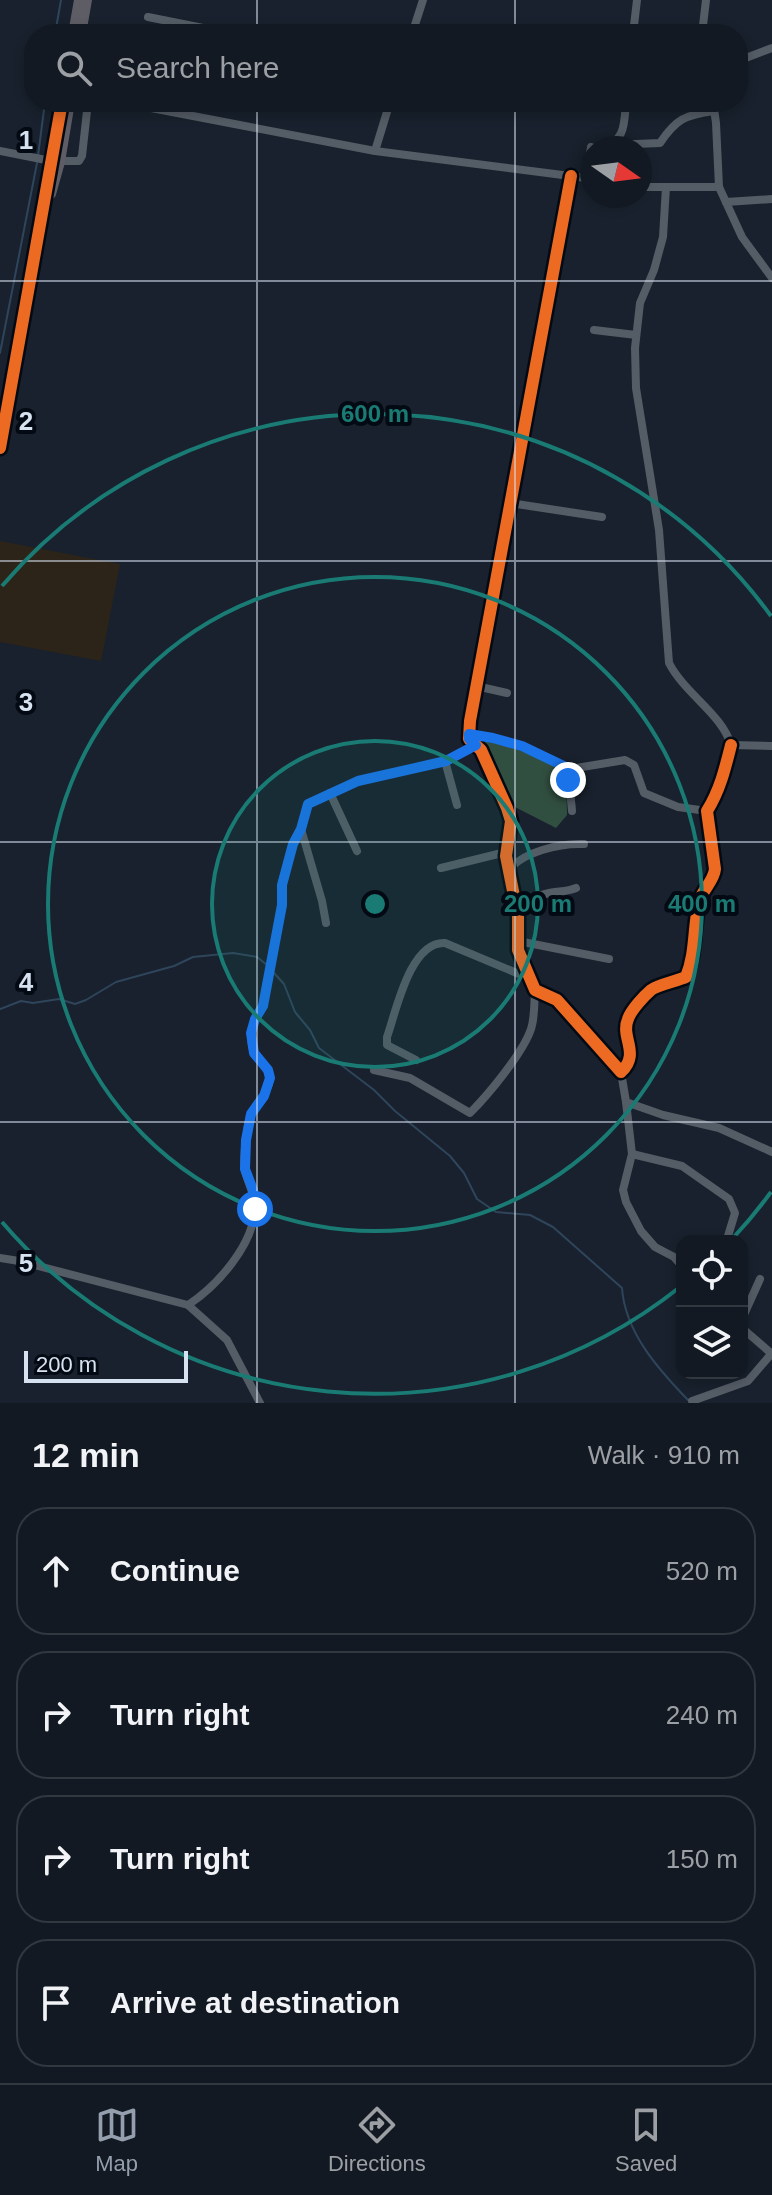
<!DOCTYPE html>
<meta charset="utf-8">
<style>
:root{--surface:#121922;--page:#1b222a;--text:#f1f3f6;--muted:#9ca0a5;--line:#313840;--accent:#949eac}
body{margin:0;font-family:Helvetica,sans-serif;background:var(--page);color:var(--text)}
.controls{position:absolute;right:24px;bottom:24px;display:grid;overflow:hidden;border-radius:16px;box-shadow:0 4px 12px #0003}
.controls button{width:72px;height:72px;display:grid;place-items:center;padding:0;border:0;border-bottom:2px solid var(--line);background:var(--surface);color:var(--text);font:40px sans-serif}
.compass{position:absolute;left:580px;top:136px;width:72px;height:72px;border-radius:50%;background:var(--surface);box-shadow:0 4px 12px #0003;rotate:104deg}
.scale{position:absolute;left:24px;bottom:20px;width:164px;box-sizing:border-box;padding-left:8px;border:4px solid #d7e2f0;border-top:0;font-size:22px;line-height:28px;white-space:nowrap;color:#d7e2f0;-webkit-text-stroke:6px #040a13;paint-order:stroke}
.stop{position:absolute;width:24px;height:24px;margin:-18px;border:6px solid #1a73e8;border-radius:50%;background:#fff}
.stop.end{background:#1a73e8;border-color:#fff;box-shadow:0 2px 8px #0008}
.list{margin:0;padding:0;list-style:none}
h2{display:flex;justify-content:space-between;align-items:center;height:104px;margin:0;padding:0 32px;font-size:34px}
h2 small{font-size:26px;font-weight:400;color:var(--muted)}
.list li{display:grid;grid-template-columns:52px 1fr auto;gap:24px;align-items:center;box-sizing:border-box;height:128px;margin:0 16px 16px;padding:0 16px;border:2px solid var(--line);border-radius:32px}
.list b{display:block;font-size:30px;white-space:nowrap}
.list em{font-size:26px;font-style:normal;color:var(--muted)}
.icon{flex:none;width:44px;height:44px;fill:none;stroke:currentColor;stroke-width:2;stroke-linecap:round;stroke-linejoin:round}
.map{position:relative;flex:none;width:772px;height:1403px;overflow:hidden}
.search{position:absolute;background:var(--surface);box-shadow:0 4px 12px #0003;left:24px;right:24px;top:24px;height:88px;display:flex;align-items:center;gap:20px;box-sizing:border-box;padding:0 28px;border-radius:32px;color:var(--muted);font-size:30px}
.sheet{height:680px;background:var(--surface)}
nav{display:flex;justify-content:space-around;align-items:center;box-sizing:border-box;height:112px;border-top:2px solid var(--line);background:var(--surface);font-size:22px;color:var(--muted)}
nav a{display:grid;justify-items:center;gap:4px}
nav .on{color:var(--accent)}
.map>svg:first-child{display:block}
</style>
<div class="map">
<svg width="772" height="1403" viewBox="0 0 772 1403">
<rect width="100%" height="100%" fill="#18212d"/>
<polygon fill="#2d2419" points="0,541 120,564 101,661 0,642"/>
<path fill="#314f40" d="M477 741C510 742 537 758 566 771L567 815 556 828 509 804 491 766 486 747Z"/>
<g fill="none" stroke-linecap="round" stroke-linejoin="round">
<g stroke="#2f455b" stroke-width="2">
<polyline points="55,34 61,0"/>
<polyline points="38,156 45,102"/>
<polyline points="0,353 37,163"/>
<path d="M274 973 284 984 295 1012 310 1030 319 1048 374 1090 395 1111 450 1156 464 1173 477 1199 496 1212 530 1215 553 1227 622 1288C625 1332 658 1369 688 1400"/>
<polyline points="0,1009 21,1001 33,1003 59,999 75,1004 86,1000 116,982 174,966 193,957 233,953 257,957 267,965"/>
</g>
<g stroke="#545c65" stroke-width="8">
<polyline points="148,17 233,34"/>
<polyline points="412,34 423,0"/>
<polyline points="633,34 637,0"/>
<polyline points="702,34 706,0"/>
<polyline points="738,61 772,48"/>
<polyline points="120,102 375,151 586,178 591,147 594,148"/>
<path d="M612 145 660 143C676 119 685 115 714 111"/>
<path d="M601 148C626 141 624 124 626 102"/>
<polyline points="0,151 51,161 79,161 82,156 88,102"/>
<polyline points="375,151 390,102"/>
<path d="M571 176 470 721 469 739 481 750 507 808 511 821 506 856 518 916V950L535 990 557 1000 621 1072C641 1053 620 1038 628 1019 631 1010 644 996 651 990 657 985 677 981 686 977 696 953 693 928 699 902 702 890 714 881 715 869L707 811C720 790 725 769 731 745"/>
<polyline points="640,187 719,187 716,123 713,102"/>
<path d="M666 187 663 237 654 270 640 303 635 348 636 388 659 530 669 663C685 694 722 714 731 745L772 746"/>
<polyline points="719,187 742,237 772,278"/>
<polyline points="726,202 772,199"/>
<polyline points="594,330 636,335"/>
<polyline points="510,503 602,517"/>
<polyline points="476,686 507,693"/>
<polyline points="469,734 493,738 522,746 570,769 625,760 634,765 644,793 678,807 707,811"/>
<polyline points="445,761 457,805"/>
<path d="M570 769C568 783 571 797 572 811"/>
<polyline points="330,793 357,851"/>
<polyline points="301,829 322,901 326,923"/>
<polyline points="441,868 506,852"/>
<path d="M508 871C522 852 560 843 584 844"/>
<path d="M515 902C527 900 537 896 549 893 558 891 567 892 576 888"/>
<polyline points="518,941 609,959"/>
<path d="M416 1060 387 1045V1037C396 1012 410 941 445 943L519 974 527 970"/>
<path d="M374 1070 410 1078 470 1113C488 1095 523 1053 531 1029 535 1017 534 1003 535 990"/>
<polyline points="621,1072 626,1102 663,1115 719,1128 772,1152"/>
<polyline points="626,1102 632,1154 623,1190 626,1202 641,1231 655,1247 674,1257 682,1266"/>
<polyline points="632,1154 682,1166 729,1199 735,1213 728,1236"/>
<polyline points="0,1258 19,1261 188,1305 227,1340 260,1403"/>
<path d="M188 1305C217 1286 255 1244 255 1206 254 1193 248 1183 245 1171 243 1162 245 1149 246 1140 247 1132 248 1123 250 1116 255 1102 269 1094 270 1078 270 1066 258 1062 254 1053 247 1036 254 1020 263 1006L282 905V885L293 844 301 829 308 804 358 781 446 761 476 745"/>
<polyline points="742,1319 760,1279"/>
<polyline points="742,1328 772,1354"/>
<polyline points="692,1401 748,1381 772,1353"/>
</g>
<g stroke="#5e5d66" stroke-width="10">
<polyline points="73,34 79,0"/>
<polyline points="81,34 87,0"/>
<polyline points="51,194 60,162 70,102"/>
<polyline points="0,448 62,102"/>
</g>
<g stroke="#040a13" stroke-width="17">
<g id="cycleway">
<path d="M571 176 470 721 469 739 481 750 507 808 511 821 506 856 518 916V950L535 990 557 1000 621 1072C641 1053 620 1038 628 1019 631 1010 644 996 651 990 657 985 677 981 686 977 696 953 693 928 699 902 702 890 714 881 715 869L707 811C720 790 725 769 731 745"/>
<polyline points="0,448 62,102"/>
</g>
</g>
<use href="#cycleway" stroke="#ed6a23" stroke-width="12"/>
</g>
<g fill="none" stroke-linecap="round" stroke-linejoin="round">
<polyline stroke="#1a73e8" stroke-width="10" points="255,1209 253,1190 245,1169 246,1140 251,1114 264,1096 270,1078 268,1070 254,1053 251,1033 255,1019 263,1006 282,905 282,885 293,844 301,829 308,804 358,781 446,761 476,745 469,739 469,734 493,738 522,746 570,769 568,780"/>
</g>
<path fill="none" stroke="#d7e2f0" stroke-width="2" stroke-opacity="0.55" d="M257 0V34M515 0V34M257 102V1403M515 102V1403M0 281H772M0 561H772M0 842H772M0 1122H772"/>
<circle cx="375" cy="904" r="163" fill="#197b74" fill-opacity=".12"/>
<g fill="none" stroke="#197b74" stroke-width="4">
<circle cx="375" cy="904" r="163"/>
<circle cx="375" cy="904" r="327"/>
<path d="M771 1192A490 490 0 0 1 733 1238M680 1287A490 490 0 0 1 2 1222M2 586A490 490 0 0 1 771 616"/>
</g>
<g font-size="26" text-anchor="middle" font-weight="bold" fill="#d7e2f0" stroke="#040a13" stroke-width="8" stroke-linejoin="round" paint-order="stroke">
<text x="26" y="149">1</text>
<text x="26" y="430">2</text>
<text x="26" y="711">3</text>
<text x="26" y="991">4</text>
<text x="26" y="1272">5</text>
</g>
<circle cx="375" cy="904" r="12" fill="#197b74" stroke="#040a13" stroke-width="4"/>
<g font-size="24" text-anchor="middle" font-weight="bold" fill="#197b74" stroke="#040a13" stroke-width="8" stroke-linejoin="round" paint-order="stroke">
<text x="375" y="422">600 m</text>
<text x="538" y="912">200 m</text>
<text x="702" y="912">400 m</text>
</g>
</svg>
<div class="controls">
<button><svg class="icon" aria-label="locate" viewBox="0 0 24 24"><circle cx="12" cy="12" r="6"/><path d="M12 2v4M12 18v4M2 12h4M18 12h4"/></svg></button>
<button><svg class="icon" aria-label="layers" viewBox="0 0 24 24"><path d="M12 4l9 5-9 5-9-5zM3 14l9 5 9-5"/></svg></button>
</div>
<svg class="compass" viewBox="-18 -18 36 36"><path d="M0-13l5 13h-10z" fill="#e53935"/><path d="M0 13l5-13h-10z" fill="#9ca0a5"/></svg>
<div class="scale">200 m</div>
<div class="stop" style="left:255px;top:1209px"></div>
<div class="stop end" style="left:568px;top:780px"></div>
<div class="search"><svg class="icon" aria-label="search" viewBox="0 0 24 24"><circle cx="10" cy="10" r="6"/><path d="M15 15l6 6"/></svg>Search here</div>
</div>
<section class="sheet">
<h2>12 min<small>Walk · 910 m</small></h2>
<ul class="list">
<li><svg class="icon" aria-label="ahead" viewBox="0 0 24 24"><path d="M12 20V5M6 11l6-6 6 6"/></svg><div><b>Continue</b></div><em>520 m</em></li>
<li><svg class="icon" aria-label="right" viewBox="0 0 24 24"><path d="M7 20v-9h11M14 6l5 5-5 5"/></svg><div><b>Turn right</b></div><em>240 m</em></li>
<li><svg class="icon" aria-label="right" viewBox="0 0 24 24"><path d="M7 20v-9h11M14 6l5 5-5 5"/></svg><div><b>Turn right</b></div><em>150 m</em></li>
<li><svg class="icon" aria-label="arrive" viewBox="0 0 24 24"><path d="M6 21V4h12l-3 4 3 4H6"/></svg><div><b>Arrive at destination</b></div></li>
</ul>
</section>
<nav>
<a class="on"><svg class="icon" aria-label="map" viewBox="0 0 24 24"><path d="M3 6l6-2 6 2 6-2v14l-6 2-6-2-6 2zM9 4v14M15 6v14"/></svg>Map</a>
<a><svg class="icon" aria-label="directions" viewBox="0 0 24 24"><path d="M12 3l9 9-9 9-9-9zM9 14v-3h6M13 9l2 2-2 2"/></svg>Directions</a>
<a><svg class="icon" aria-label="saved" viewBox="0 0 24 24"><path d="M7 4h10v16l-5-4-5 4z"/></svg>Saved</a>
</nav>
